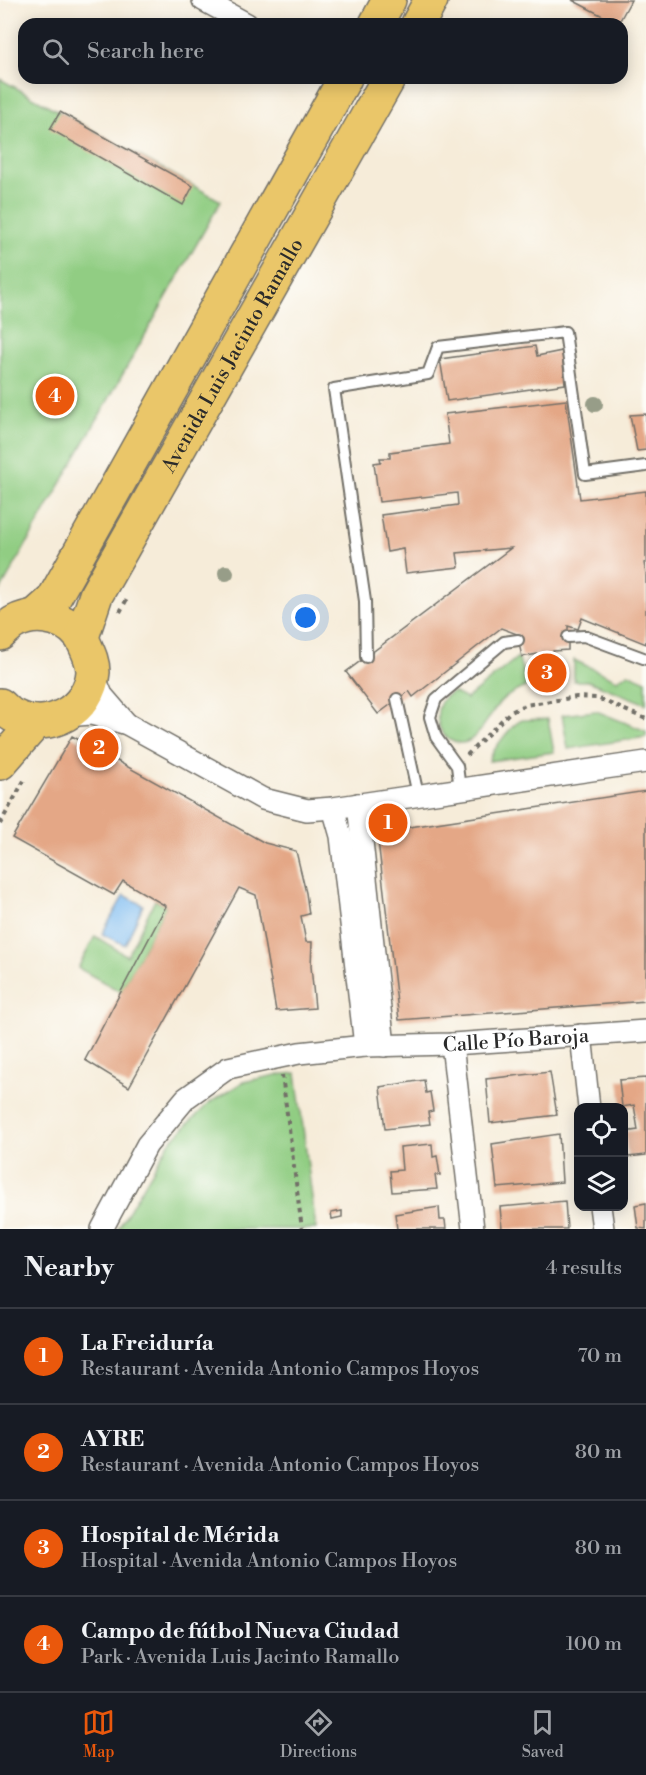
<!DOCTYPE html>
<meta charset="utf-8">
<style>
:root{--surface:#171b24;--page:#20242c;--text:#f1f3f6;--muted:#9ea1a6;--line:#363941;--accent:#ea580c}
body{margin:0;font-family:"Libre Bodoni",serif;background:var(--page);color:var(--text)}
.controls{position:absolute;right:18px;bottom:18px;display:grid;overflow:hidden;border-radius:12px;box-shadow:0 3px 15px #0003}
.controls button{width:54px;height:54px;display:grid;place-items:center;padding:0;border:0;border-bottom:2px solid var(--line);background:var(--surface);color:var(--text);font:30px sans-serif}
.you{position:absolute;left:306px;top:618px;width:21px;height:21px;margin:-15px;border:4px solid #fff;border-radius:50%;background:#1a73e8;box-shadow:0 0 0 9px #1a73e833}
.badge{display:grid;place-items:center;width:39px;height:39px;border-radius:50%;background:var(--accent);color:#fff;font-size:20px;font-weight:700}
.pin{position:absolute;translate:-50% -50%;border:3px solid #fff;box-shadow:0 2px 6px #0006}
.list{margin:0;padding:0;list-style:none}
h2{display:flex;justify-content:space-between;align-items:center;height:78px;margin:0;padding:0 24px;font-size:26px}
h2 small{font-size:20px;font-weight:400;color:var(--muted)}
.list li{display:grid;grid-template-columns:39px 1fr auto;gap:18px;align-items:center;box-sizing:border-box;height:96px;padding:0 24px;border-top:2px solid var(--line)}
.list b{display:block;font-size:22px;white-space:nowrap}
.list p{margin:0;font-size:20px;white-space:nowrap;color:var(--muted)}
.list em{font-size:20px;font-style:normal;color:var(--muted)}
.icon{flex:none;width:33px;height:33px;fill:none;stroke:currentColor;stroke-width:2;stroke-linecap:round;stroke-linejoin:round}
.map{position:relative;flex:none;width:646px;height:1229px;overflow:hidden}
.search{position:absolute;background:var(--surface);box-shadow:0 3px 15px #0003;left:18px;right:18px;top:18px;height:66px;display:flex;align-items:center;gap:15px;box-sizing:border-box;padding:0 21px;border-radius:18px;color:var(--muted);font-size:22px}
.sheet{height:462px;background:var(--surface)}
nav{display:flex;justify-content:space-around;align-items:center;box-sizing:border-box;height:84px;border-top:2px solid var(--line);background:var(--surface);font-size:16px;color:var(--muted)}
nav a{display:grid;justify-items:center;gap:3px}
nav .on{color:var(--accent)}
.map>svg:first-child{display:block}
</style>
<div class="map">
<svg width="646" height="1229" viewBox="0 0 646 1229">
<rect width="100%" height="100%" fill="#fdfcf7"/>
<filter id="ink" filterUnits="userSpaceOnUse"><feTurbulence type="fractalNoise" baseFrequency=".0167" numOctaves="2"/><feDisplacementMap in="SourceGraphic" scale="12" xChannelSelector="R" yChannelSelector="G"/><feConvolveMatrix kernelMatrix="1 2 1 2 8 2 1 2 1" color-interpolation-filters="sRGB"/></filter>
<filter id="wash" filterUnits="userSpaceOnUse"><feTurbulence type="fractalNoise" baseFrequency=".008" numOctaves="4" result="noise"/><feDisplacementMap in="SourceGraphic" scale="24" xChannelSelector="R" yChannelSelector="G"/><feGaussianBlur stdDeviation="1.35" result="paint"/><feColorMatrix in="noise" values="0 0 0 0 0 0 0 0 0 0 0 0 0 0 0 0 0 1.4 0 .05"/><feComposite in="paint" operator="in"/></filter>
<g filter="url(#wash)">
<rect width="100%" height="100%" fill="#f6ecd9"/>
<g fill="#91cd83" stroke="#5e7c57" stroke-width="1.5">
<polygon points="0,79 221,201 0,591"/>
<path d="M518 657 527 684 525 687C517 691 507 695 501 701 491 711 477 745 460 743 434 741 429 701 453 692L466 699Z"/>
<polygon points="574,660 617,680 628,673 646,681 646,704 588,681 574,681"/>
<polygon points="596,711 646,731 646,737 568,749 562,715"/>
<path d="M548 719 554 752 489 761C491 752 513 722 523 720 530 719 540 720 548 719Z"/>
<polygon points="155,900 166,906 121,992 78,968 95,936 127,956"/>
<polygon points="296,1073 316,1229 118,1229 169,1143 209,1103 243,1082 276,1075"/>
</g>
<polygon fill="#7ebcf2" stroke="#54748e" stroke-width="1.5" points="124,895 143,905 125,945 102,934"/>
<g id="blocks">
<g fill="#e4a786">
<polygon points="572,0 631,0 618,24"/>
<polygon points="60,112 193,186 183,205 50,129"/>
<polygon points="535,346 537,356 562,351 565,384 447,401 440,359"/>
<polygon points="566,400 580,499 646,491 646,563 644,563 646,574 646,644 582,618 578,629 568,626 568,650 553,651 557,686 541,687 538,654 522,657 517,634 501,628 413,697 409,691 378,714 346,672 511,548 457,553 459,567 406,573 403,549 387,552 381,515 458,505 457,493 379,502 374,463 381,462 380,458 390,458 390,452 449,444 445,414"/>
<polygon points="646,414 646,450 637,451 630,415"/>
<polygon points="72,736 265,843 296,851 306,893 309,914 301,916 306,942 312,942 311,966 315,1008 276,1011 256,895 239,888 129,1087 85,1060 166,906 123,881 114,895 12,838"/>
<polygon points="646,791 646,1001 399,1020 377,832"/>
<polygon points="550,1072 557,1115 490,1123 486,1079"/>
<polygon points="646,1078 646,1155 628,1157 624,1132 638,1130 634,1105 622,1107 619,1080"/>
<polygon points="424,1080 426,1093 430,1092 433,1111 428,1112 430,1124 385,1129 380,1087"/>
<polygon points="559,1134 562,1182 497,1188 492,1144"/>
<polygon points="432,1144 433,1157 437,1156 440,1175 435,1175 437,1189 392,1192 390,1171 402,1170 400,1147"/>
<polygon points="565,1201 567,1229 502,1229 500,1207"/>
<polygon points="646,1203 646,1229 638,1228 635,1205"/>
<polygon points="439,1207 440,1220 445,1220 446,1229 397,1229 395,1214"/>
<polygon points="342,1211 342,1217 332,1219 331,1213"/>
</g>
</g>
</g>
<g filter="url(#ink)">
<use href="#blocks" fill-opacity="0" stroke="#726f68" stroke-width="1.5"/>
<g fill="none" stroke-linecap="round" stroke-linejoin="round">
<g stroke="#726f68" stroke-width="14">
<g id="lane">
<polyline points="568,637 584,636 646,659"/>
<polyline points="366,657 365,601 334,389 428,374 438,347 565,332 585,474 646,466"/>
<polyline points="397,699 418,795"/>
<polyline points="460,789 457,766 436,737 430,717 436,699 504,642 518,640"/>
</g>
</g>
<g stroke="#726f68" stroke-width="24">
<g id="street">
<polyline points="203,0 247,24"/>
<polyline points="93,673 102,695 127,724"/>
<polyline points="65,716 91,714 127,724 263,799 307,810 333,808 646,762"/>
<polyline points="358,804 384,1046"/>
<polyline points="333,808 341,836 365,1046"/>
<polyline points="581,1035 589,1108"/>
<polyline points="452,1044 473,1229"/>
<polyline points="600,1206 603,1229"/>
<path id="s1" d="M102 1229 147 1145 186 1098 228 1068 299 1053 365 1046 452 1044 646 1031"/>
</g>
</g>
<g stroke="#726f68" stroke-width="36">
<g id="primary">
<polyline points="376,24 389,0"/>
<polyline points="418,24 431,0"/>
<polyline points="35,616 53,600 345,78"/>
<path d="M0 634C5 630 9 625 15 622 39 609 74 619 85 645 89 654 93 662 93 672 90 709 49 734 14 716 9 714 4 708 0 705"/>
<path id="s2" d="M82 637 96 595 389 78"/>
<polyline points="0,763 36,722"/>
</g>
</g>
<g stroke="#726f68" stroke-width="4" stroke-dasharray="4.5 4.5" stroke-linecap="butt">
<polyline points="120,612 128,597"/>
<polyline points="467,755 509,713 525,705 577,697 597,698 646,719"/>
<polyline points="0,824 26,777"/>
<polyline points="282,1075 302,1229"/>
</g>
<use href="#lane" stroke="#fff" stroke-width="10"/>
<use href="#street" stroke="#fff" stroke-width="21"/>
<use href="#primary" stroke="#eac669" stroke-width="33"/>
</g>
<g fill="#979d88">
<circle cx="595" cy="404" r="8"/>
<circle cx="226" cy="573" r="8"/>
</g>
</g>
<g text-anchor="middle" stroke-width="4.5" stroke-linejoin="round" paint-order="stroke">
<g font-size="20" fill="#2b2b2b" stroke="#fdfcf7">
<text dy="7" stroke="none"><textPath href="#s2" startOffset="320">Avenida Luis Jacinto Ramallo</textPath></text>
<text dy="7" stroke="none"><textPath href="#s1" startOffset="498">Calle Pío Baroja</textPath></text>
</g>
</g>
</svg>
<div class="controls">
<button><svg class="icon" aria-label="locate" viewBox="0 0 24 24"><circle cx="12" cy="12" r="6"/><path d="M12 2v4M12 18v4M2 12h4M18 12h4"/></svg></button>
<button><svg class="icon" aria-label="layers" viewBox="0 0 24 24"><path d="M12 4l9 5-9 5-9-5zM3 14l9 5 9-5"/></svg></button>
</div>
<div class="you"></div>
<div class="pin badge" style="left:388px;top:823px">1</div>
<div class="pin badge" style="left:99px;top:748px">2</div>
<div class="pin badge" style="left:547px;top:673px">3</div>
<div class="pin badge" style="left:55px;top:396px">4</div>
<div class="search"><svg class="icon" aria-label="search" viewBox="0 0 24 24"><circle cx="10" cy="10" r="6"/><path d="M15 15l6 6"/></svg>Search here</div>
</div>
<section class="sheet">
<h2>Nearby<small>4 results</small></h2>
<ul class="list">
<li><span class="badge">1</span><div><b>La Freiduría</b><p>Restaurant · Avenida Antonio Campos Hoyos</p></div><em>70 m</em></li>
<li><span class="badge">2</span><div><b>AYRE</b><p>Restaurant · Avenida Antonio Campos Hoyos</p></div><em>80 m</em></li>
<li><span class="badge">3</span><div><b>Hospital de Mérida</b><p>Hospital · Avenida Antonio Campos Hoyos</p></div><em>80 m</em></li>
<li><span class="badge">4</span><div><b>Campo de fútbol Nueva Ciudad</b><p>Park · Avenida Luis Jacinto Ramallo</p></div><em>100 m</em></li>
</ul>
</section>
<nav>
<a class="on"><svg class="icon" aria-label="map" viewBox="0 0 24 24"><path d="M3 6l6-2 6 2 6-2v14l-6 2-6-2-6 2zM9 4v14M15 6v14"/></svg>Map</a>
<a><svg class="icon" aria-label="directions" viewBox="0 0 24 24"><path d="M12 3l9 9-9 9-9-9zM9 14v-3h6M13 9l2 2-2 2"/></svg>Directions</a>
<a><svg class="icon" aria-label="saved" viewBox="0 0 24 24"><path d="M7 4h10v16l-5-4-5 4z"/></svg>Saved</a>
</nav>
